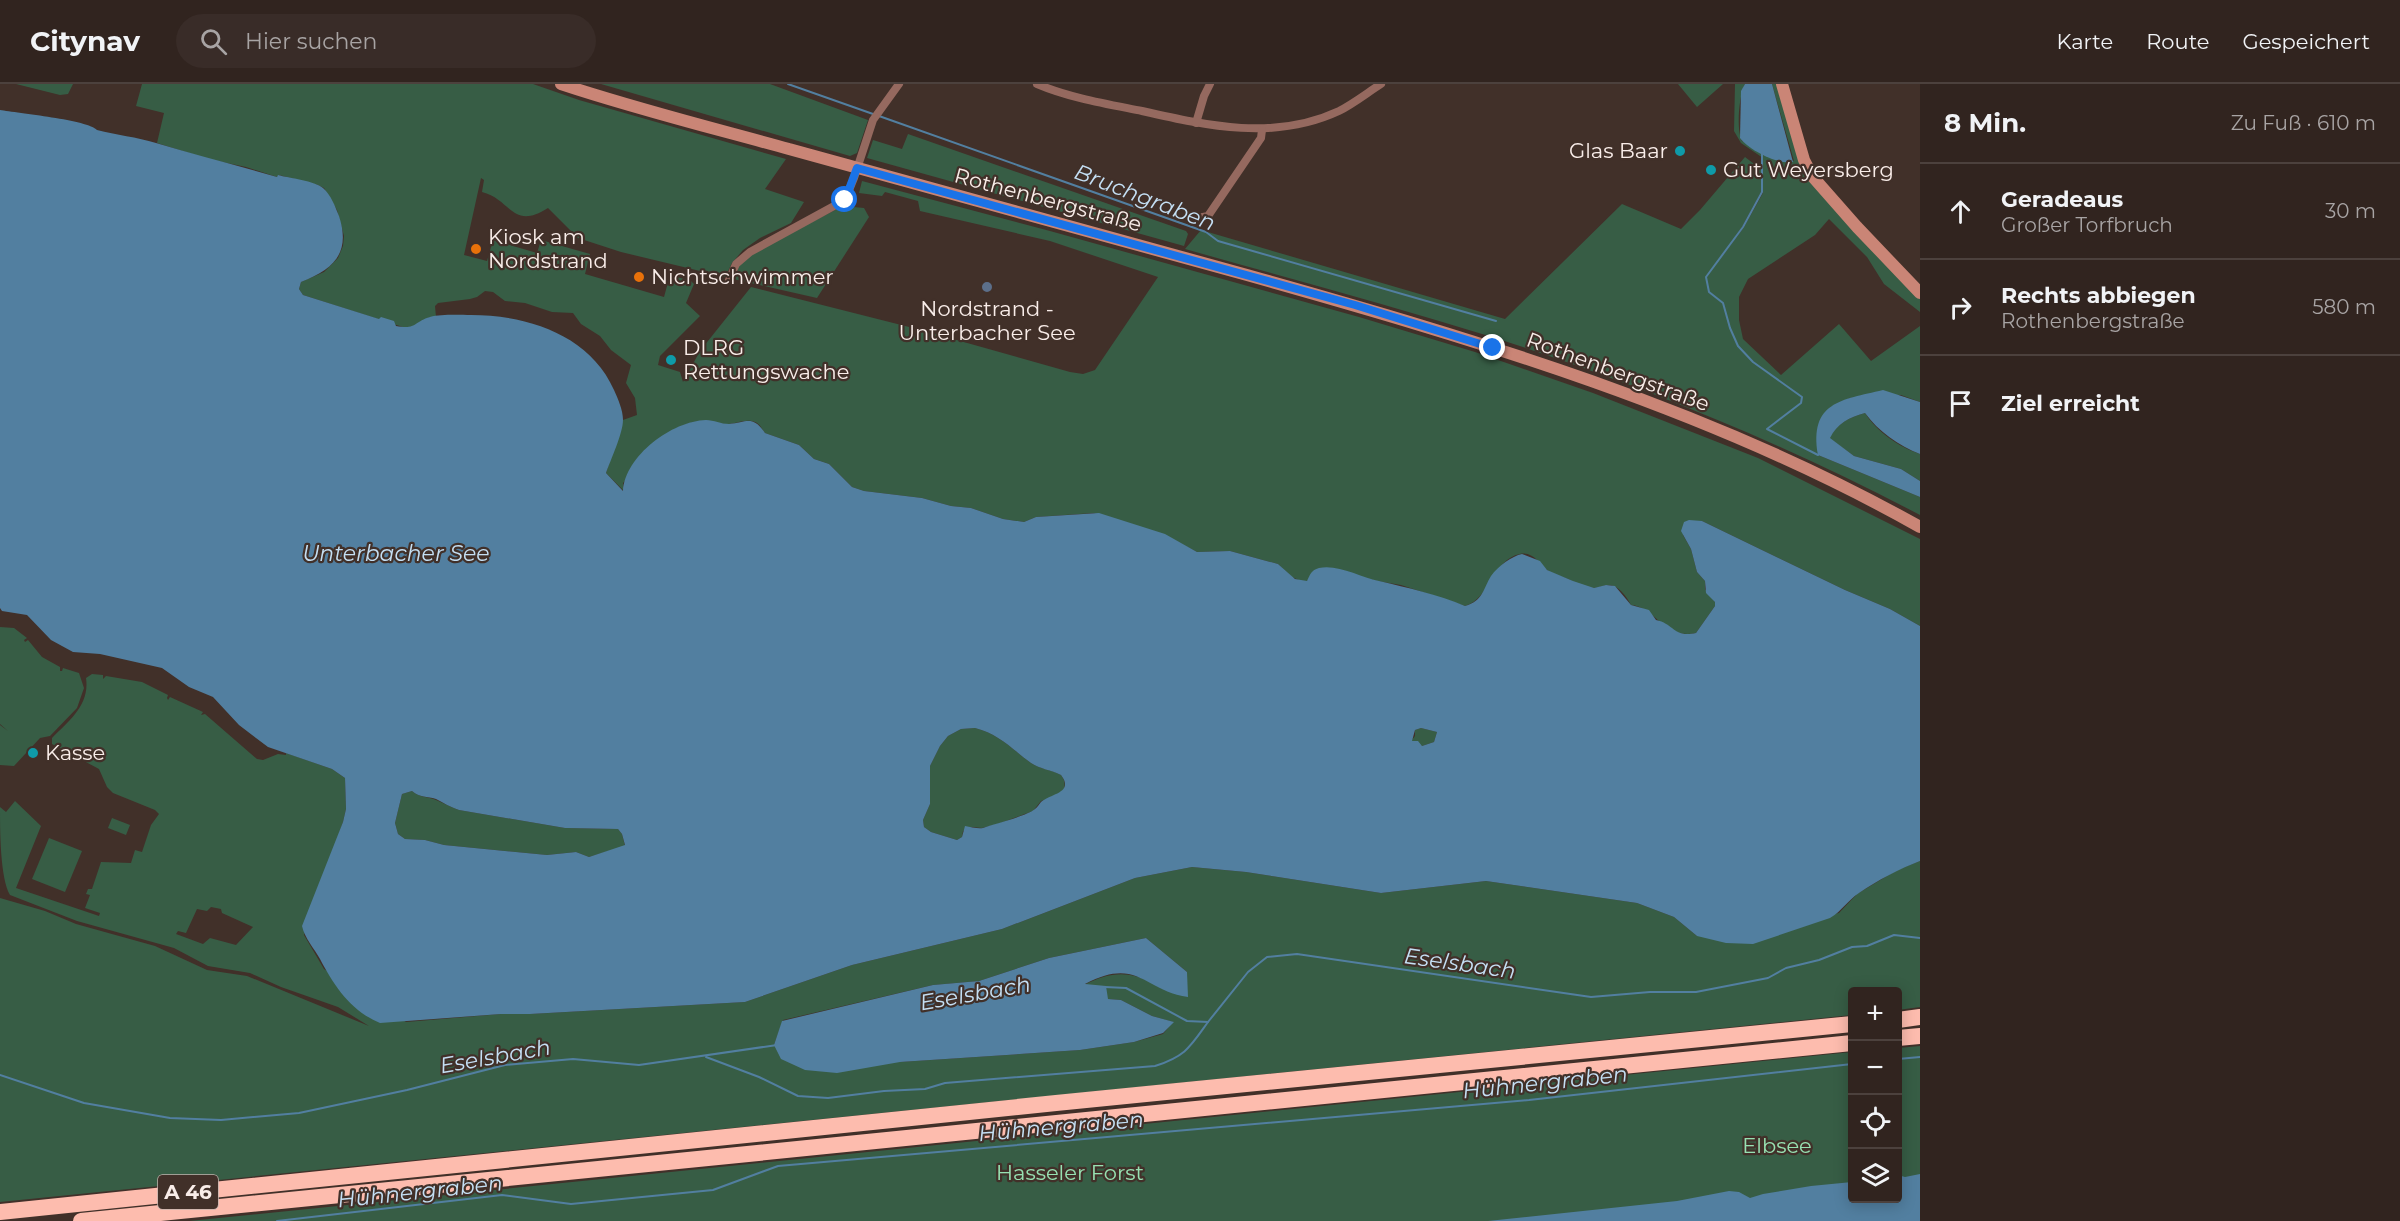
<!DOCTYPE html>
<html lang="de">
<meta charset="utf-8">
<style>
:root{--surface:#31241f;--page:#392c28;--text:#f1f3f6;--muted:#a8a4a4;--line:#4c413d}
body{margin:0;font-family:Montserrat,sans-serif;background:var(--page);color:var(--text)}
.controls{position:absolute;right:18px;bottom:18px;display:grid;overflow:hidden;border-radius:6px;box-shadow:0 3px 15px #0003}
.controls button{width:54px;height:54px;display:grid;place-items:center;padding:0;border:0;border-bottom:2px solid var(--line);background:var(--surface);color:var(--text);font:30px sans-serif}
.stop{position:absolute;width:18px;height:18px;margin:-14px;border:4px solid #1a73e8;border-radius:50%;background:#fff}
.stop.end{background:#1a73e8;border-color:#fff;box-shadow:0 2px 6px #0008}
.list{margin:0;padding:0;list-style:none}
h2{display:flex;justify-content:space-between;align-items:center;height:78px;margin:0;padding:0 24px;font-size:26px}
h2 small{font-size:20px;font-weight:400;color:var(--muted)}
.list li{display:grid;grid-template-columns:39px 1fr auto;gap:18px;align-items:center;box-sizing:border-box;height:96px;padding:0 24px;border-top:2px solid var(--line)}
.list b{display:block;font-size:22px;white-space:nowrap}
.list p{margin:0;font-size:20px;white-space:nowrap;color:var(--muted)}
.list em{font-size:20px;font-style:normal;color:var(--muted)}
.icon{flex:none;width:33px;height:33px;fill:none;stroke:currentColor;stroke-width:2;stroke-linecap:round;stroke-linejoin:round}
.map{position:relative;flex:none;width:1920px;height:1137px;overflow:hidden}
header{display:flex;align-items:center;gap:36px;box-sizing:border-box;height:84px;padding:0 30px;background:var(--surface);border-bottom:2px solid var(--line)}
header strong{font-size:28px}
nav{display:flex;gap:33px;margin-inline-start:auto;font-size:21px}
.search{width:420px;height:54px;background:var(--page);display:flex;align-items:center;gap:15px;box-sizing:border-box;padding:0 21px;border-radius:33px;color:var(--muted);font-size:22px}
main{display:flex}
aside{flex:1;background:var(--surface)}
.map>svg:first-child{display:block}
</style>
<header>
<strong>Citynav</strong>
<div class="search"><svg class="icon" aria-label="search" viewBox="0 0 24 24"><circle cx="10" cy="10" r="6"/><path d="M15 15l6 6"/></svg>Hier suchen</div>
<nav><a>Karte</a><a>Route</a><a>Gespeichert</a></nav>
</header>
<main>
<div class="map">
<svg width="1920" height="1137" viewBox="0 0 1920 1137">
<rect width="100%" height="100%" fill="#413029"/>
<g fill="#375d45" fill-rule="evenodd">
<polygon points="16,0 73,0 68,10 60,11"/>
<path d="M142 0H533L579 16 786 75 765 105 804 118 791 139 760 154 743 166 732 179 725 193 621 168 578 154 548 124C512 147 511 115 482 108L484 96 481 94 464 171 487 177 493 156 537 169 541 156 590 170 585 190 664 213 670 191 691 197 694 200 686 219 700 232 660 272 658 281 680 288 683 298 700 267 751 203 921 246 1070 288 1083 290 1095 286 1158 193 1050 157 920 127 918 117 885 108 882 112 859 109 862 97 1050 147 1359 233 1475 268 1593 309 1758 374 1920 455V542L1890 525 1845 506 1702 437 1683 451 1691 465 1697 488 1705 497V505L1715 518V522L1696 549C1665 556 1655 523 1631 521 1626 512 1619 501 1608 501 1603 501 1599 504 1594 504 1588 504 1577 500 1572 497 1565 493 1554 491 1547 486 1539 480 1533 467 1520 470 1493 475 1490 515 1465 522L1401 501 1377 497 1327 484H1321L1307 497 1303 498 1292 493 1278 480 1230 467 1197 468 1174 456 1094 429 1036 433 1024 438 1003 435 971 424 951 422 922 414 864 407 852 403 829 380 814 375 799 361 765 349C762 345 760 340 755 338 746 334 736 340 726 340 706 340 700 333 678 344L623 399 624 407 606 389 623 336 637 331 635 314 626 299 631 281 611 266 600 252 581 240 573 229 552 228 525 219 505 217 493 208 485 207 477 213 470 215 438 219 435 222 436 233H430L409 245 303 211 299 205 301 198 324 188 338 174 343 162 344 152 337 126 324 104 318 101 279 91 277 93 246 83 208 75 157 59 164 29 136 22Z"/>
<polygon points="601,0 770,0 868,36 857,69 850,72"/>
<polygon points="1678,0 1723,0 1697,23"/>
<path d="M1735 0H1745C1739 11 1736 46 1742 57L1794 77 1772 0H1778L1787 35 1831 119 1920 215V228L1884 200 1867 173 1829 135 1815 151 1748 195 1739 213V236L1743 255 1781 291 1839 240 1871 277 1920 242V318L1901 311 1849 314 1818 371 1920 413V431C1783 359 1639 300 1492 253 1390 221 1288 194 1185 165L1201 146 1505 235 1622 120 1681 145 1700 126 1745 73 1762 86 1761 108 1742 143 1718 178 1744 143 1763 109V74L1741 59 1734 47Z"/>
<polygon points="908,50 1186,147 1188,150 1184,162 867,74 873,56 902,65"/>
<polygon points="843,122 864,124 869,133 817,214 733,195 738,182 752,169"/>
<path d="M1865 329C1877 348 1899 363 1920 370V397L1901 385 1854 372 1829 354C1837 340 1849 333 1865 329Z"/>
<polygon points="0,543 14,544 27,554 24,556 25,558 28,556 42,573 60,583 60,587 62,587 63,584 79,589 84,604 77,624 50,652 40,654 14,682 0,681 0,641 8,647 0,640"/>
<path d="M92 590 103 591V595L106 592 142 598 168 611 167 614 168 616 170 613 203 628 201 631 205 630 257 675 263 676 278 670 286 671V669L332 685 345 694 346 725 343 738 304 851 324 885 406 938 501 930H530L745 918 852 881 1002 845 1135 794 1192 783 1246 788 1381 809 1486 797 1637 819 1674 833 1697 852 1839 829 1857 810 1897 786 1920 777V923L1898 926V908H1852V931L0 1118V814L45 827 76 840 155 862 207 886 247 892 369 942 338 923 281 903 250 889 208 882 174 864 77 837 10 811C0 794 0 745 0 723L6 728 15 717 41 742 16 804 99 832 100 829 85 824 90 811 86 810 88 805H92L101 778 131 779 135 766 142 768 151 741 159 730 155 726 113 709 107 703 99 685 52 660V654C69 637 90 621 86 594ZM211 823 221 825 222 829 253 843 236 861 210 854 203 860 176 850 178 847 186 849 197 825 207 827ZM1146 854 1187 888 1153 899C1128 886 1109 888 1084 901L1108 915 1121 916 1152 932 1173 938 1163 950 1134 958 1080 966 900 978 774 961 783 936 933 901 979 897 1049 874Z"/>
<path d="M975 644C999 650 1012 665 1031 679 1040 685 1052 686 1061 691 1065 696 1065 700 1064 706L1056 712 1041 717 1033 727 998 740 982 744 972 743 963 747 962 753 957 756 931 748 924 743 923 736 930 720V682L940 662 948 652 961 645Z"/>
<polygon points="1421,644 1437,648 1434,658 1422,662 1411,657 1415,652 1415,646"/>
<path d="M412 707C420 714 427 712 436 716 444 719 450 723 459 726L565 744 618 745 622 750 625 762 589 773 576 768 547 771 444 761 425 756 405 755 398 750 395 739 402 710Z"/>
<polygon points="112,734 130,741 126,751 108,744"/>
<polygon points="49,754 82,767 65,808 32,795"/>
<polygon points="1920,962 1920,1137 189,1137 1852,968 1852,1114 1898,1114 1898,964"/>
</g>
<g fill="#527fa0" fill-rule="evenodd">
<path d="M1745 0H1772L1793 78C1778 81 1749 66 1740 54L1741 7Z"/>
<path d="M0 26C17 29 89 36 97 46 116 51 137 53 156 59 196 71 236 81 277 93L278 91C289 94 315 97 323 104 331 111 335 122 339 132 351 169 334 185 301 198L299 205 303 211 379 235 381 233 394 237 396 242C417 246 413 238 430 233 441 230 459 231 471 231 527 231 590 251 614 306 618 315 623 326 623 336 623 349 611 375 606 389L623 407C625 372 672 337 706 336 714 336 721 340 729 340 747 338 753 331 765 349L799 361 814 375 829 380 852 403 864 407 922 414 951 422 971 424 1003 435 1024 438 1036 433 1099 429 1165 450 1197 468 1230 467 1278 480 1295 495 1307 497C1310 491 1311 486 1319 484 1338 480 1360 493 1379 497 1408 504 1437 510 1465 522 1483 517 1483 505 1491 492 1498 482 1512 472 1522 470L1540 477 1547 486 1573 497 1594 504 1606 501 1615 502 1631 521 1649 526 1656 536C1675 540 1673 554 1696 549L1715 522V518L1706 509 1705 497 1697 488 1691 465 1681 447 1684 438 1689 436 1702 437 1845 506 1890 525 1920 542V777C1899 785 1878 796 1859 809 1848 816 1842 827 1830 834L1753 860 1726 859 1697 852 1674 833 1637 819 1486 797 1381 809 1246 788 1192 783 1135 794 1002 845 852 881 745 918 530 930H501L380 939C351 927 334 902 320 875 314 864 305 855 302 842L343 738 346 725 345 694 332 685 268 663 239 641 213 613 189 603 162 584 100 570 73 568 51 556 27 531 2 527 0 524ZM975 644C999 650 1012 665 1031 679 1040 685 1051 686 1061 691 1075 709 1049 710 1041 718 1039 720 1038 723 1035 725 1027 732 994 740 983 744 978 745 971 743 965 742L962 753 957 756 931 748 924 743 923 736 930 720V682L940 662 948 652 961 645ZM1421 644 1437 648 1434 658 1422 662 1418 657H1412L1415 646ZM412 707C420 714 427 712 436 715 444 719 450 723 459 726L565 744 618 745 622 750 625 761 589 773 576 768 547 771 444 761 425 756 405 755 398 750 395 739 402 710Z"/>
<path d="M1883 306 1920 318V370C1899 362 1878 347 1865 329 1849 333 1837 340 1830 354L1854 372 1901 385 1920 397V413L1818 371C1809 318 1841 316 1883 306Z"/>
<path d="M1146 854 1187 888 1188 913C1144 907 1138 872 1085 900L1106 902 1108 915 1121 916 1152 932 1174 938 1163 949 1134 958 1080 966 900 978 837 989 805 986 781 975 774 961 782 937 933 901 979 897 1049 874Z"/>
<polygon points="1920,1090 1920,1137 1488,1137 1677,1117 1729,1107 1739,1108 1750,1114 1763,1110 1811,1102 1852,1098 1852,1114 1898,1114 1898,1091 1905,1093"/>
</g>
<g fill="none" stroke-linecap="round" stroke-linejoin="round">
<g stroke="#527fa0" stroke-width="2">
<polyline points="788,0 873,30"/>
<polyline points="879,32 1206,148 1218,157 1496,237"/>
<polyline points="1762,69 1762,108 1743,143 1706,193 1709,208 1723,219 1730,244 1738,262 1753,278 1802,313 1801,319 1767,345 1818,371"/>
<polyline points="1105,903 1126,904 1187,937 1208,938 1248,888 1267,873 1297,870 1591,913 1650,908 1696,908 1768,894 1786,884 1819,876 1852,863 1867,862 1894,851 1920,854"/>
<path d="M706 973 759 993 798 1012 828 1014 884 1007 925 1005 945 999 1155 982C1186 972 1190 963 1208 938"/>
<polyline points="1898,975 1920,973"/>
<polyline points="0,991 84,1019 170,1034 221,1036 299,1029 407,1006 505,981 573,975 639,981 777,961"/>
<polyline points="277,1137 502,1111 571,1120 713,1106 778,1082 1529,1016 1852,980"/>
</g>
<g stroke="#95695f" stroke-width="8">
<path d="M1037 0C1070 14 1107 20 1142 27 1208 42 1275 57 1339 27 1353 20 1367 9 1381 0"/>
<polyline points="1196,39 1204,12 1210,0"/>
<polyline points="1198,134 1208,132 1261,54 1262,46"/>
<polyline points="729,196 736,180 750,168 845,116 854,94 873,36 899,0"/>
</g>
<g stroke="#ca8576" stroke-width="12">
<path d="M561 0C636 25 713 44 789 65 942 107 1095 149 1247 191 1478 256 1711 325 1920 443"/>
<polyline points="1782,0 1804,76 1813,93 1857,143 1920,209"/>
</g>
<g stroke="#fdbcae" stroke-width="16">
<polyline points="1898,936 1920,933"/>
<polyline points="1898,954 1920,952"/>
<polyline points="0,1128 1056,1019 1852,940"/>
<polyline points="81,1137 1852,959"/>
</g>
</g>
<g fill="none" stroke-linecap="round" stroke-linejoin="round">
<polyline stroke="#1a73e8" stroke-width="8" points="845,116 857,84 1355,221 1493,264"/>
</g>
<g fill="#0f9aa8" stroke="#413029" stroke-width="2">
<circle cx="1680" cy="67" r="6"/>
<circle cx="1711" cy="86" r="6"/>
<circle cx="671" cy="276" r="6"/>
<circle cx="33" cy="669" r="6"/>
</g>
<g fill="#e8710a" stroke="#413029" stroke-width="2">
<circle cx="476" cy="165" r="6"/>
<circle cx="639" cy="193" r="6"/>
</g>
<circle fill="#5c6f8a" stroke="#413029" stroke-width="2" cx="987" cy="203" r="6"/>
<g text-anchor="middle" stroke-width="4.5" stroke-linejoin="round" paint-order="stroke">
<rect fill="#413029" stroke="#c2b4af" stroke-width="1.5" x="158" y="1091" width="60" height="34" rx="4.5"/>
<g font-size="20" font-weight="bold" fill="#f9ede9">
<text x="188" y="1115">A 46</text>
</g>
<g font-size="21" fill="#f9ede9" stroke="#413029" text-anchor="start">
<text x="1668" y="74" text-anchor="end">Glas Baar</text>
<text x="1723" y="93">Gut Weyersberg</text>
<text x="488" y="160">Kiosk am<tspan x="488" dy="24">Nordstrand</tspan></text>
<text x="651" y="200">Nichtschwimmer</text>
<text x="987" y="232" text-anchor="middle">Nordstrand -<tspan x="987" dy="24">Unterbacher See</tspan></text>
<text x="683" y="271">DLRG<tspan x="683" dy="24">Rettungswache</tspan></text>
<text x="45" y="676">Kasse</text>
</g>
<g font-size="21" fill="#f9ede9" stroke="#413029">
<text transform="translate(1048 116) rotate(15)" y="7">Rothenbergstraße</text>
<text transform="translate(1618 288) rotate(20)" y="7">Rothenbergstraße</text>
</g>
<g font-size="21" fill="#97e1b2" stroke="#413029">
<text x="1777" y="1069">Elbsee</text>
<text x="1070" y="1096">Hasseler Forst</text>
</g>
<g font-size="22" font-style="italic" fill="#c4dff4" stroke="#413029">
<text transform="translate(1145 113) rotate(21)" y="8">Bruchgraben</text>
<text x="396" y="477">Unterbacher See</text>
<text transform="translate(1460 879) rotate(8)" y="8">Eselsbach</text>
<text transform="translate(975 909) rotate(-10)" y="8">Eselsbach</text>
<text transform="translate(495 972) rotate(-10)" y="8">Eselsbach</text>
<text transform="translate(1545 998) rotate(-6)" y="8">Hühnergraben</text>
<text transform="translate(1061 1042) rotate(-5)" y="8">Hühnergraben</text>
<text transform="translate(420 1107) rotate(-6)" y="8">Hühnergraben</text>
</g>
</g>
</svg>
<div class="controls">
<button>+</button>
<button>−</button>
<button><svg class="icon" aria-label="locate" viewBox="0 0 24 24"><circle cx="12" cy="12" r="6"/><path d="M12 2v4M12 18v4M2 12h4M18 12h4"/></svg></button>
<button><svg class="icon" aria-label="layers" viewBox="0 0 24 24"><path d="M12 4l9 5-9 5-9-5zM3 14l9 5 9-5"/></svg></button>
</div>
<div class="stop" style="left:845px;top:116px"></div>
<div class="stop end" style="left:1493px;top:264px"></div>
</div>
<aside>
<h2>8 Min.<small>Zu Fuß · 610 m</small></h2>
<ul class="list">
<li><svg class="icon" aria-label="ahead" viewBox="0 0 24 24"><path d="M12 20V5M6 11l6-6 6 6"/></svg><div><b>Geradeaus</b><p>Großer Torfbruch</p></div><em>30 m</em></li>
<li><svg class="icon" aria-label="right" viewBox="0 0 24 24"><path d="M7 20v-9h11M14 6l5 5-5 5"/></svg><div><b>Rechts abbiegen</b><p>Rothenbergstraße</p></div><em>580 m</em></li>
<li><svg class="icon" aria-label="arrive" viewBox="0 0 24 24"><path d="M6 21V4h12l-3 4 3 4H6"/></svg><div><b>Ziel erreicht</b></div></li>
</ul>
</aside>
</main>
